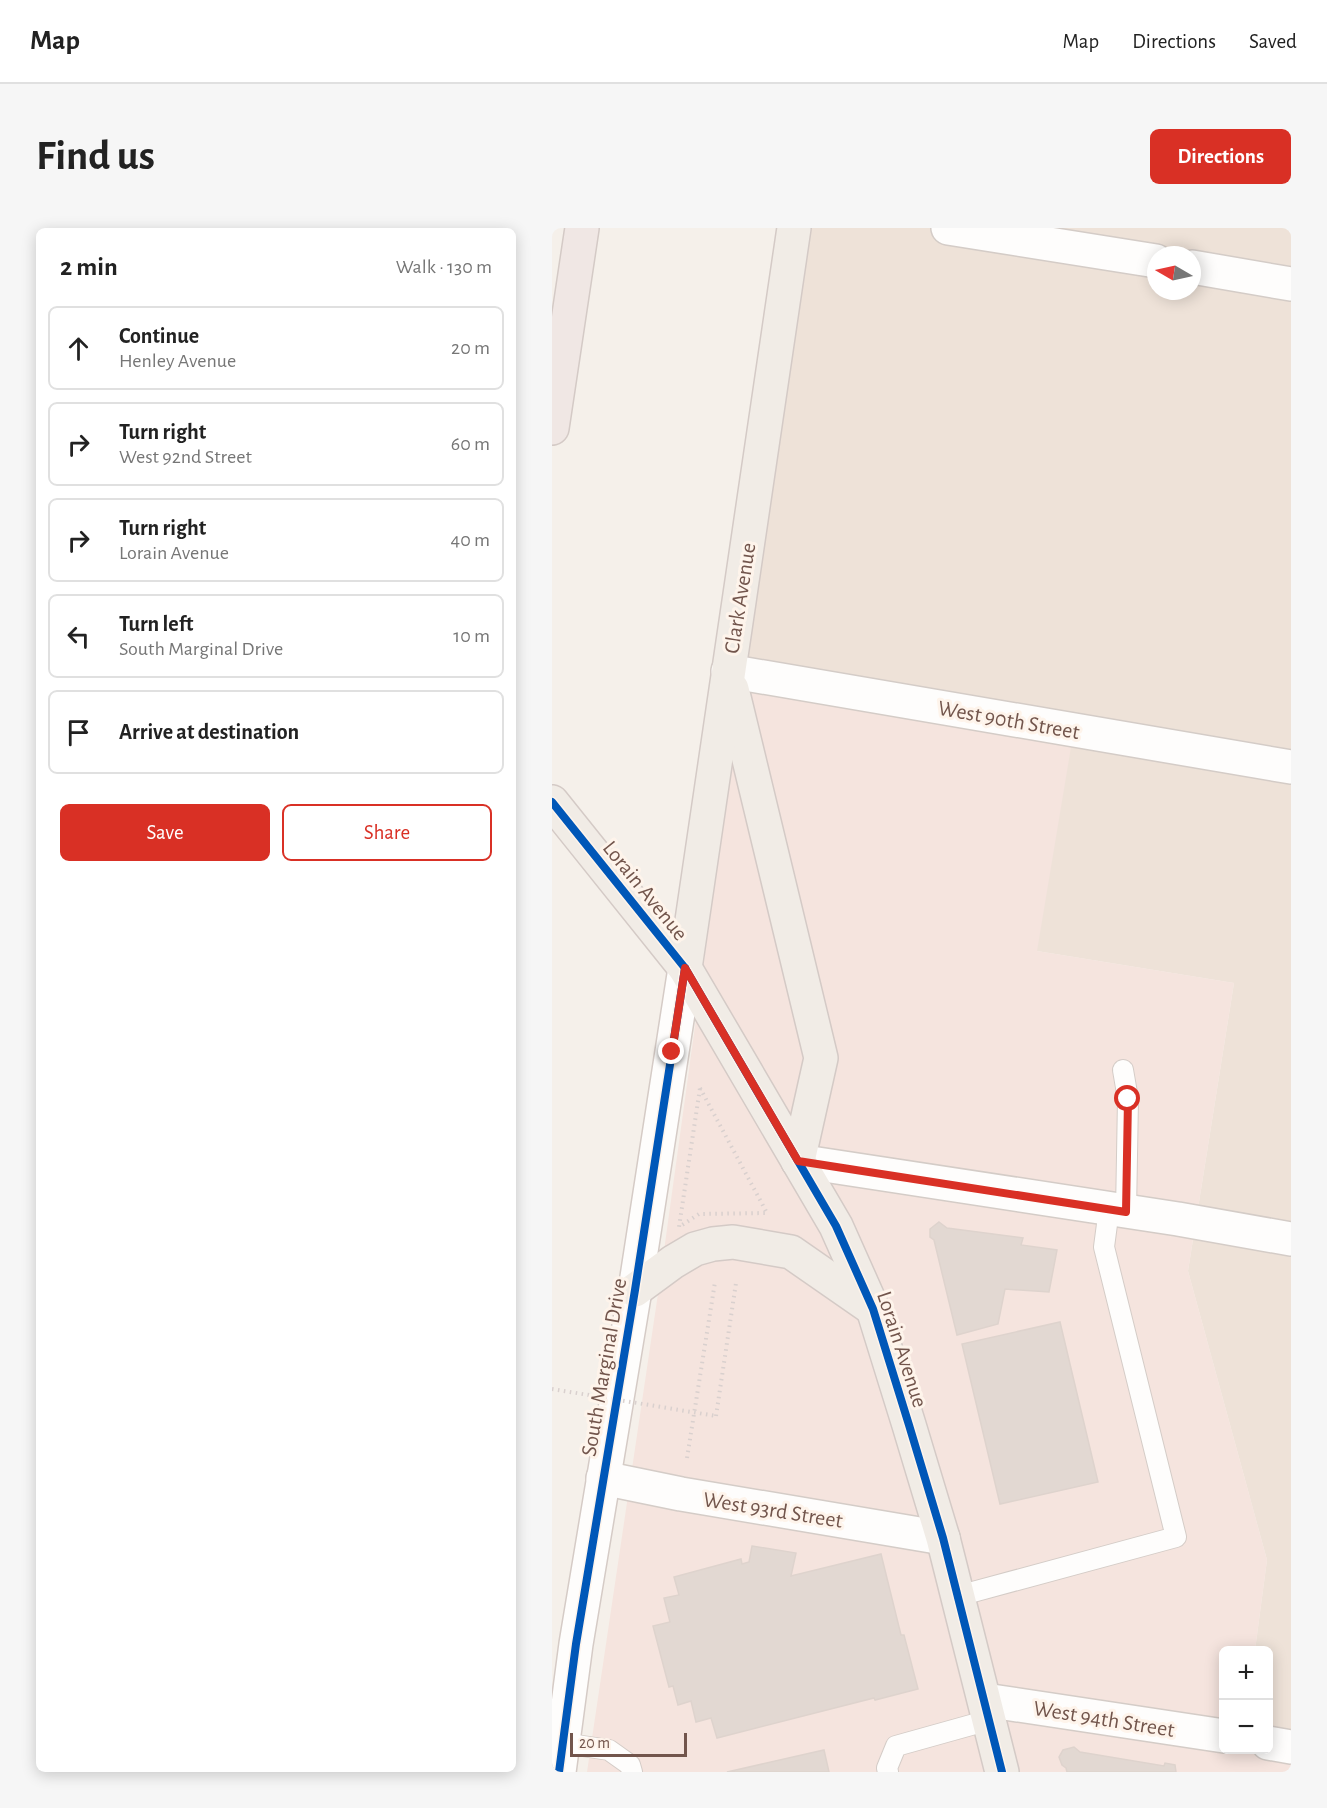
<!DOCTYPE html>
<meta charset="utf-8">
<style>
:root{--surface:#fff;--page:#f6f6f6;--text:#222;--muted:#767676;--line:#e0e0e0;--accent:#d93025}
body{margin:0;font-family:"Alegreya Sans",sans-serif;background:var(--page);color:var(--text)}
.controls{position:absolute;right:18px;bottom:18px;display:grid;overflow:hidden;border-radius:9px;box-shadow:0 3px 15px #0003}
.controls button{width:54px;height:54px;display:grid;place-items:center;padding:0;border:0;border-bottom:2px solid var(--line);background:var(--surface);color:var(--text);font:30px sans-serif}
.compass{position:absolute;left:595px;top:18px;width:54px;height:54px;border-radius:50%;background:var(--surface);box-shadow:0 3px 15px #0003;rotate:279deg}
.scale{position:absolute;left:18px;bottom:15px;width:117px;box-sizing:border-box;padding-left:6px;border:3px solid #72554c;border-top:0;font-size:16px;line-height:21px;white-space:nowrap;color:#72554c;-webkit-text-stroke:4px #fef4eb;paint-order:stroke}
.stop{position:absolute;width:18px;height:18px;margin:-14px;border:4px solid #d93025;border-radius:50%;background:#fff}
.stop.end{background:#d93025;border-color:#fff;box-shadow:0 2px 6px #0008}
.list{margin:0;padding:0;list-style:none}
h2{display:flex;justify-content:space-between;align-items:center;height:78px;margin:0;padding:0 24px;font-size:26px}
h2 small{font-size:20px;font-weight:400;color:var(--muted)}
.list li{display:grid;grid-template-columns:39px 1fr auto;gap:18px;align-items:center;box-sizing:border-box;height:84px;margin:0 12px 12px;padding:0 12px;border:2px solid var(--line);border-radius:9px}
.list b{display:block;font-size:22px;white-space:nowrap}
.list p{margin:0;font-size:20px;white-space:nowrap;color:var(--muted)}
.list em{font-size:20px;font-style:normal;color:var(--muted)}
.actions{display:flex;gap:12px;padding:18px 24px}
.actions a{flex:1;padding:14px 0;border:2px solid var(--accent);border-radius:9px;text-align:center;font-size:21px;color:var(--accent)}
.actions .main{background:var(--accent);color:#fff}
.icon{flex:none;width:33px;height:33px;fill:none;stroke:currentColor;stroke-width:2;stroke-linecap:round;stroke-linejoin:round}
.map{position:relative;flex:none;width:739px;height:1544px;overflow:hidden;border-radius:9px}
header{display:flex;align-items:center;gap:36px;box-sizing:border-box;height:84px;padding:0 30px;background:var(--surface);border-bottom:2px solid var(--line)}
header strong{font-size:28px}
nav{display:flex;gap:33px;margin-inline-start:auto;font-size:21px}
.intro{display:flex;align-items:center;justify-content:space-between;box-sizing:border-box;height:144px;padding:0 36px}
h1{margin:0;font-size:42px}
.button{padding:15px 27px;border-radius:9px;background:var(--accent);color:#fff;font-size:21px;font-weight:700}
main{display:flex;gap:36px;padding:0 36px}
aside{flex:1;background:var(--surface);border-radius:9px;box-shadow:0 3px 15px #0003}
.map>svg:first-child{display:block}
</style>
<header>
<strong>Map</strong>
<nav><a>Map</a><a>Directions</a><a>Saved</a></nav>
</header>
<div class="intro"><h1>Find us</h1><a class="button">Directions</a></div>
<main>
<aside>
<h2>2 min<small>Walk · 130 m</small></h2>
<ul class="list">
<li><svg class="icon" aria-label="ahead" viewBox="0 0 24 24"><path d="M12 20V5M6 11l6-6 6 6"/></svg><div><b>Continue</b><p>Henley Avenue</p></div><em>20 m</em></li>
<li><svg class="icon" aria-label="right" viewBox="0 0 24 24"><path d="M7 20v-9h11M14 6l5 5-5 5"/></svg><div><b>Turn right</b><p>West 92nd Street</p></div><em>60 m</em></li>
<li><svg class="icon" aria-label="right" viewBox="0 0 24 24"><path d="M7 20v-9h11M14 6l5 5-5 5"/></svg><div><b>Turn right</b><p>Lorain Avenue</p></div><em>40 m</em></li>
<li><svg class="icon" aria-label="left" viewBox="0 0 24 24"><path d="M17 20v-9H6M10 6l-5 5 5 5"/></svg><div><b>Turn left</b><p>South Marginal Drive</p></div><em>10 m</em></li>
<li><svg class="icon" aria-label="arrive" viewBox="0 0 24 24"><path d="M6 21V4h12l-3 4 3 4H6"/></svg><div><b>Arrive at destination</b></div></li>
</ul>
<div class="actions"><a class="main">Save</a><a>Share</a></div>
</aside>
<div class="map">
<svg width="739" height="1544" viewBox="0 0 739 1544">
<rect width="100%" height="100%" fill="#f5f0ea"/>
<path fill="#eee2d8" fill-rule="evenodd" d="M257 0H739V1505L717 1501 716 1422H703L715 1332 636 1043 682 755 485 723 190 458ZM604 27H640V63H604Z"/>
<polygon fill="#f5e4de" points="190,458 520,513 485,723 682,755 636,1043 715,1332 703,1422 672,1422 672,1522 716,1522 739,1505 739,1544 35,1544 107,1059"/>
<g fill="#e2d8d2" stroke="#ded3cd" stroke-width="1.5">
<polygon points="387,994 395,1000 471,1010 469,1017 505,1022 497,1064 453,1061 446,1096 405,1107 382,1012 378,1009 378,1001"/>
<polygon points="508,1094 546,1254 448,1276 410,1116"/>
<polygon points="200,1318 244,1325 239,1348 329,1326 349,1407 352,1407 366,1461 323,1472 322,1470 165,1510 159,1490 144,1494 139,1473 126,1477 121,1458 117,1459 101,1398 118,1394 112,1370 127,1367 122,1349 189,1331 190,1336 197,1334"/>
<polygon points="522,1519 528,1524 612,1538 613,1535 623,1537 624,1544 515,1544 514,1540 510,1537 507,1529 511,1522"/>
<polygon points="272,1522 277,1544 175,1544"/>
</g>
<g fill="none" stroke-linecap="round" stroke-linejoin="round">
<g stroke="#d4ccc7" stroke-width="22">
<g id="lane">
<polyline points="571,842 576,871 574,984"/>
<polyline points="406,1368 624,1309 552,1019 557,981"/>
<polyline points="11,1515 57,1522 78,1537 80,1544"/>
<polyline points="336,1544 335,1540 344,1518 437,1492"/>
</g>
</g>
<g stroke="#d4ccc7" stroke-width="36">
<g id="street">
<polyline points="396,0 604,33"/>
<polyline points="640,39 739,56"/>
<polyline points="176,443 739,539"/>
<polyline points="246,933 626,991 739,1011"/>
<polyline points="51,1250 129,1266 391,1310"/>
<polyline points="433,1472 672,1508"/>
<polyline points="716,1515 739,1519"/>
</g>
</g>
<g stroke="#d5cbc6" stroke-width="36">
<polyline id="secondary" points="7,1544 24,1416 83,1062 133,740"/>
</g>
<g stroke="#d4cac6" stroke-width="36">
<g id="primary">
<polyline points="180,461 269,830 246,933"/>
<polyline points="0,574 133,740 284,998 321,1081 357,1197 391,1310 450,1544"/>
<polyline points="133,740 242,0"/>
<polyline points="83,1062 121,1034 143,1021 161,1016 181,1014 239,1024 321,1081"/>
</g>
</g>
<g stroke="#d4cac6" stroke-width="36">
<polyline id="highway" points="0,200 30,0"/>
</g>
<g stroke="#d9d0ce" stroke-width="4" stroke-dasharray="1.5 4.5" stroke-linecap="butt">
<polygon points="148,860 215,985 147,986 127,999"/>
<polyline points="164,1188 184,1055 183,1053"/>
<polyline points="135,1230 163,1054"/>
</g>
<use href="#lane" stroke="#fefdfc" stroke-width="20"/>
<use href="#street" stroke="#fefdfc" stroke-width="33"/>
<use href="#secondary" stroke="#fefdfc" stroke-width="33"/>
<use href="#primary" stroke="#f1ece6" stroke-width="33"/>
<use href="#highway" stroke="#f0e7e4" stroke-width="33"/>
<polyline stroke="#d9d0ce" stroke-width="4" stroke-dasharray="1.5 4.5" stroke-linecap="butt" points="0,1161 164,1188"/>
<g stroke="#fef4eb" stroke-width="11">
<g id="cycleway">
<polyline points="0,574 133,740 284,998 321,1081 357,1197 391,1310 450,1544"/>
<polyline points="7,1544 24,1416 83,1062 133,740"/>
</g>
</g>
<use href="#cycleway" stroke="#0057b8" stroke-width="8"/>
</g>
<g fill="none" stroke-linecap="round" stroke-linejoin="round">
<polyline stroke="#d93025" stroke-width="8" points="120,824 133,740 246,933 574,984 576,871"/>
</g>
<g text-anchor="middle" stroke-width="6" stroke-linejoin="round" paint-order="stroke">
<g font-size="22" fill="#72554c" stroke="#fef4eb">
<text transform="translate(187 370) rotate(-81)" y="8">Clark Avenue</text>
<text transform="translate(457 491) rotate(10)" y="8">West 90th Street</text>
<text transform="translate(94 662) rotate(51)" y="8">Lorain Avenue</text>
<text transform="translate(351 1121) rotate(72)" y="8">Lorain Avenue</text>
<text transform="translate(51 1139) rotate(-80)" y="8">South Marginal Drive</text>
<text transform="translate(221 1281) rotate(9)" y="8">West 93rd Street</text>
<text transform="translate(552 1490) rotate(9)" y="8">West 94th Street</text>
</g>
</g>
</svg>
<div class="controls">
<button>+</button>
<button>−</button>
</div>
<svg class="compass" viewBox="-18 -18 36 36"><path d="M0-13l5 13h-10z" fill="#e53935"/><path d="M0 13l5-13h-10z" fill="#767676"/></svg>
<div class="scale">20 m</div>
<div class="stop" style="left:576px;top:871px"></div>
<div class="stop end" style="left:120px;top:824px"></div>
</div>
</main>
